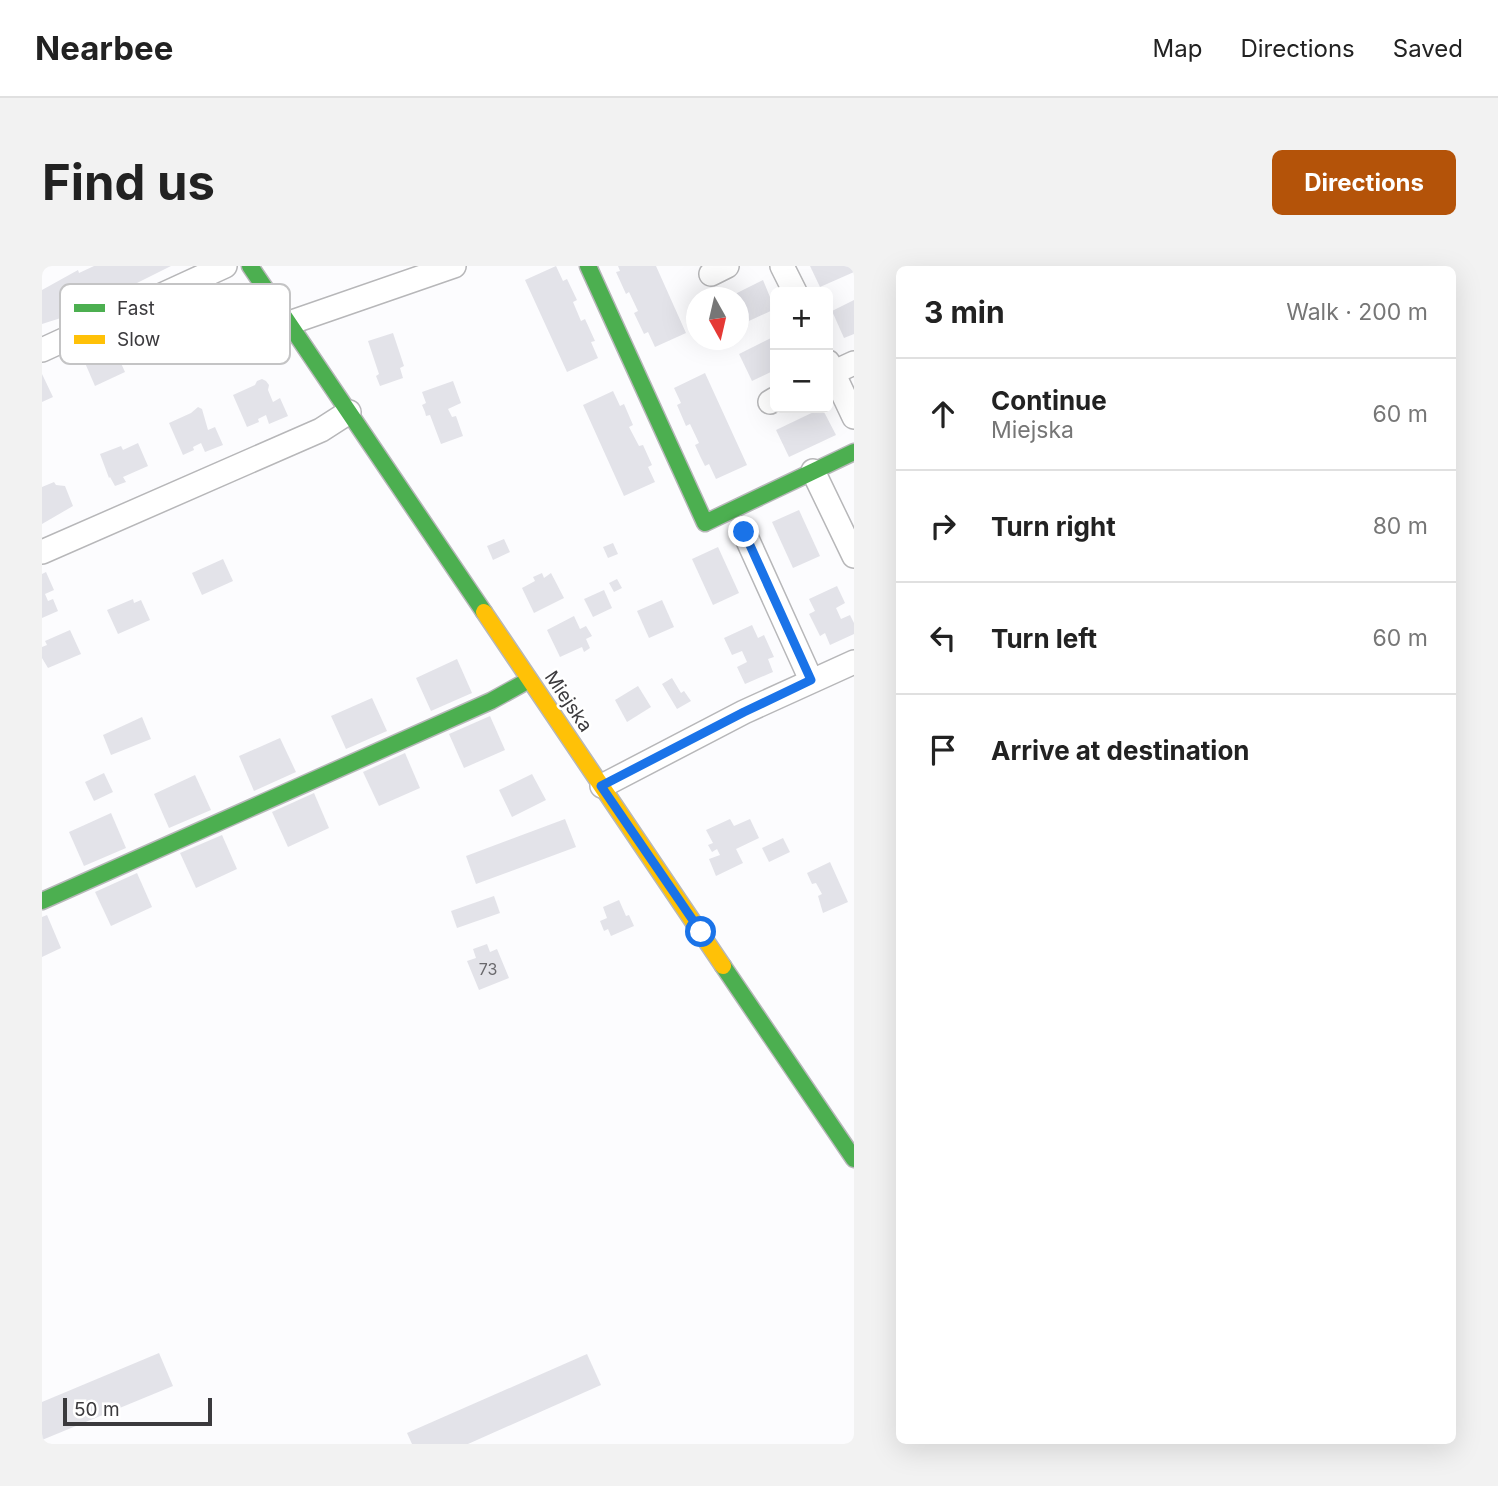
<!DOCTYPE html>
<meta charset="utf-8">
<style>
:root{--surface:#fff;--page:#f2f2f2;--text:#222;--muted:#767676;--line:#e0e0e0;--accent:#b45309}
body{margin:0;font-family:Inter,sans-serif;background:var(--page);color:var(--text)}
.controls{position:absolute;right:21px;top:21px;display:grid;overflow:hidden;border-radius:10px;box-shadow:0 7px 28px #0002}
.controls button{width:63px;height:63px;display:grid;place-items:center;padding:0;border:0;border-bottom:2px solid var(--line);background:var(--surface);color:var(--text);font:35px sans-serif}
.compass{position:absolute;left:644px;top:21px;width:63px;height:63px;border-radius:50%;background:var(--surface);box-shadow:0 7px 28px #0002;rotate:172deg}
.scale{position:absolute;left:21px;bottom:18px;width:149px;box-sizing:border-box;padding-left:7px;border:4px solid #3b3a3d;border-top:0;font-size:19px;line-height:24px;white-space:nowrap;color:#3b3a3d;-webkit-text-stroke:5px #fff;paint-order:stroke}
.stop{position:absolute;width:21px;height:21px;margin:-16px;border:5px solid #1a73e8;border-radius:50%;background:#fff}
.stop.end{background:#1a73e8;border-color:#fff;box-shadow:0 2px 7px #0008}
.list{margin:0;padding:0;list-style:none}
h2{display:flex;justify-content:space-between;align-items:center;height:91px;margin:0;padding:0 28px;font-size:30px}
h2 small{font-size:23px;font-weight:400;color:var(--muted)}
.list li{display:grid;grid-template-columns:46px 1fr auto;gap:21px;align-items:center;box-sizing:border-box;height:112px;padding:0 28px;border-top:2px solid var(--line)}
.list b{display:block;font-size:26px;white-space:nowrap}
.list p{margin:0;font-size:23px;white-space:nowrap;color:var(--muted)}
.list em{font-size:23px;font-style:normal;color:var(--muted)}
.icon{flex:none;width:38px;height:38px;fill:none;stroke:currentColor;stroke-width:2;stroke-linecap:round;stroke-linejoin:round}
.map{position:relative;flex:none;width:812px;height:1178px;overflow:hidden;border-radius:10px}
header{display:flex;align-items:center;gap:42px;box-sizing:border-box;height:98px;padding:0 35px;background:var(--surface);border-bottom:2px solid var(--line)}
header strong{font-size:33px}
nav{display:flex;gap:38px;margin-inline-start:auto;font-size:24px}
.intro{display:flex;align-items:center;justify-content:space-between;box-sizing:border-box;height:168px;padding:0 42px}
h1{margin:0;font-size:49px}
.button{padding:18px 32px;border-radius:10px;background:var(--accent);color:#fff;font-size:24px;font-weight:700}
main{display:flex;gap:42px;padding:0 42px}
aside{flex:1;background:var(--surface);border-radius:10px;box-shadow:0 7px 28px #0002}
.map>svg:first-child{display:block}
</style>
<header>
<strong>Nearbee</strong>
<nav><a>Map</a><a>Directions</a><a>Saved</a></nav>
</header>
<div class="intro"><h1>Find us</h1><a class="button">Directions</a></div>
<main>
<div class="map">
<svg width="812" height="1178" viewBox="0 0 812 1178">
<rect width="100%" height="100%" fill="#fcfcfe"/>
<g fill="#e3e3e9">
<polygon points="52,0 129,0 89,20 88,18 70,27 71,28 61,33 50,38 49,35 22,51 0,58 0,24 36,4 37,7"/>
<polygon points="514,0 521,15 525,13 535,34 531,36 539,55 543,53 553,75 549,76 556,92 525,106 483,14"/>
<polygon points="576,0 614,0 644,67 613,81 606,66 602,68 592,47 596,45 587,26 584,28 574,6 578,5"/>
<polygon points="768,0 812,0 812,6 778,21"/>
<polygon points="721,14 733,43 696,60 696,32 685,32"/>
<polygon points="812,34 812,68 802,72 790,45"/>
<polygon points="351,67 362,100 358,102 361,112 338,120 334,110 337,108 326,75"/>
<polygon points="733,70 733,104 710,115 697,88"/>
<polygon points="73,84 83,106 53,120 43,97"/>
<polygon points="663,107 705,199 674,213 667,198 663,200 658,190 653,179 657,177 648,158 644,160 635,139 639,137 632,122"/>
<polygon points="0,108 11,131 0,136"/>
<polygon points="220,113 224,115 227,119 226,124 231,136 238,132 246,150 227,158 224,149 216,153 217,156 205,161 191,129 213,119 215,115"/>
<polygon points="411,115 419,137 406,143 410,151 414,150 421,170 399,178 388,149 384,150 383,146 380,139 384,137 380,126"/>
<polygon points="571,125 578,140 582,138 591,159 587,161 597,180 601,179 610,199 606,201 613,216 582,230 541,139"/>
<polygon points="156,141 160,143 166,164 173,161 181,179 163,186 159,177 151,181 152,184 141,189 127,157 149,147"/>
<polygon points="780,142 794,169 747,191 734,164"/>
<polygon points="96,177 106,200 81,211 84,216 73,220 68,211 67,212 58,188 79,180 81,184"/>
<polygon points="12,216 14,219 23,220 31,240 0,258 0,221"/>
<polygon points="757,244 778,290 751,302 730,256"/>
<polygon points="462,273 468,286 451,294 445,280"/>
<polygon points="571,277 576,288 566,292 561,281"/>
<polygon points="676,281 697,327 671,339 650,293"/>
<polygon points="181,293 191,315 160,329 150,307"/>
<polygon points="4,306 12,324 3,328 6,335 11,333 16,345 0,352 0,308"/>
<polygon points="500,307 502,312 509,307 522,332 492,347 480,322 493,315 491,311"/>
<polygon points="575,313 580,322 572,326 567,317"/>
<polygon points="795,320 803,337 794,342 799,353 808,349 812,357 812,368 788,379 783,367 778,370 767,348 773,345 767,333"/>
<polygon points="562,324 570,342 551,351 542,333"/>
<polygon points="91,333 92,337 99,334 108,354 76,368 65,344"/>
<polygon points="620,334 632,361 607,372 595,345"/>
<polygon points="532,350 538,363 544,360 550,370 544,373 548,382 542,386 540,381 518,391 505,364"/>
<polygon points="710,359 716,372 722,369 732,391 726,393 731,406 703,418 695,401 705,396 700,385 690,389 682,372"/>
<polygon points="28,364 39,388 6,402 0,392 0,381 5,379 3,375"/>
<polygon points="415,393 430,427 389,445 374,412"/>
<polygon points="630,412 639,427 642,425 649,435 635,443 620,418"/>
<polygon points="596,420 609,441 585,456 573,434"/>
<polygon points="330,432 345,465 304,483 289,450"/>
<polygon points="448,450 463,484 422,502 407,468"/>
<polygon points="100,451 109,473 69,489 61,469"/>
<polygon points="238,472 254,506 212,525 197,490"/>
<polygon points="363,487 378,522 337,540 321,506"/>
<polygon points="62,507 71,526 52,535 43,516"/>
<polygon points="490,508 504,534 470,551 457,524"/>
<polygon points="153,509 169,544 127,562 112,528"/>
<polygon points="272,527 287,562 246,581 230,546"/>
<polygon points="69,547 84,582 42,600 27,566"/>
<polygon points="523,553 534,581 434,618 424,590"/>
<polygon points="688,553 692,560 708,553 717,572 694,583 701,597 674,610 667,593 678,589 675,583 670,586 666,579 671,577 664,564"/>
<polygon points="180,569 195,603 154,622 138,587"/>
<polygon points="741,572 748,586 727,596 720,582"/>
<polygon points="788,596 806,636 781,647 776,630 780,628 774,617 770,618 765,607"/>
<polygon points="95,607 110,641 69,660 53,626"/>
<polygon points="452,630 458,647 415,662 409,645"/>
<polygon points="577,634 584,650 587,649 592,660 569,670 566,663 562,665 558,655 565,652 561,641"/>
<polygon points="5,649 19,682 0,691 0,651"/>
<polygon points="445,678 448,686 455,683 467,712 437,724 425,695 434,692 431,683"/>
<polygon points="117,1087 131,1120 0,1174 0,1136"/>
<polygon points="545,1088 559,1119 426,1178 370,1178 365,1167"/>
</g>
<g fill="none" stroke-linecap="round" stroke-linejoin="round">
<g stroke="#b7b7b9" stroke-width="26">
<g id="street">
<polyline points="740,0 753,26"/>
<polyline points="669,8 685,0"/>
<polyline points="247,57 412,0"/>
<polyline points="0,84 183,0"/>
<polyline points="786,96 812,151"/>
<polyline points="786,109 812,97"/>
<polyline points="728,136 733,133"/>
<polyline points="771,205 812,290"/>
<polyline points="702,266 769,414"/>
<polyline points="0,286 279,164 307,146"/>
<polyline points="560,520 702,446 812,396"/>
</g>
</g>
<g stroke="#b7b7b9" stroke-width="19">
<g id="fast">
<polyline points="208,0 442,346"/>
<polyline points="546,0 663,257 812,186"/>
<polyline points="0,635 449,435 487,414"/>
<polyline points="681,700 812,893"/>
</g>
</g>
<g stroke="#b7b7b9" stroke-width="19">
<polyline id="slow" points="442,346 681,700"/>
</g>
<use href="#street" stroke="#fff" stroke-width="23"/>
<use href="#fast" stroke="#4caf50" stroke-width="16"/>
<use href="#slow" stroke="#ffc107" stroke-width="16"/>
</g>
<g fill="none" stroke-linecap="round" stroke-linejoin="round">
<polyline stroke="#1a73e8" stroke-width="9" points="659,666 559,520 702,446 769,414 702,266"/>
</g>
<g text-anchor="middle" stroke-width="5" stroke-linejoin="round" paint-order="stroke">
<g font-size="16" fill="#69686c">
<text x="446" y="709">73</text>
</g>
<g font-size="19" fill="#3b3a3d" stroke="#fff">
<text transform="translate(527 435) rotate(56)" y="7">Miejska</text>
</g>
</g>
<rect x="18" y="18" width="230" height="80" rx="10" fill="#fff" stroke="#c4c4c5" stroke-width="2"/>
<rect x="32" y="38" width="31" height="8" fill="#4caf50"/>
<rect x="32" y="69" width="31" height="9" fill="#ffc107"/>
<g font-size="19" fill="#3b3a3d">
<text x="75" y="49">Fast</text>
<text x="75" y="80">Slow</text>
</g>
</svg>
<div class="controls">
<button>+</button>
<button>−</button>
</div>
<svg class="compass" viewBox="-18 -18 36 36"><path d="M0-13l5 13h-10z" fill="#e53935"/><path d="M0 13l5-13h-10z" fill="#767676"/></svg>
<div class="scale">50 m</div>
<div class="stop" style="left:659px;top:666px"></div>
<div class="stop end" style="left:702px;top:266px"></div>
</div>
<aside>
<h2>3 min<small>Walk · 200 m</small></h2>
<ul class="list">
<li><svg class="icon" aria-label="ahead" viewBox="0 0 24 24"><path d="M12 20V5M6 11l6-6 6 6"/></svg><div><b>Continue</b><p>Miejska</p></div><em>60 m</em></li>
<li><svg class="icon" aria-label="right" viewBox="0 0 24 24"><path d="M7 20v-9h11M14 6l5 5-5 5"/></svg><div><b>Turn right</b></div><em>80 m</em></li>
<li><svg class="icon" aria-label="left" viewBox="0 0 24 24"><path d="M17 20v-9H6M10 6l-5 5 5 5"/></svg><div><b>Turn left</b></div><em>60 m</em></li>
<li><svg class="icon" aria-label="arrive" viewBox="0 0 24 24"><path d="M6 21V4h12l-3 4 3 4H6"/></svg><div><b>Arrive at destination</b></div></li>
</ul>
</aside>
</main>
